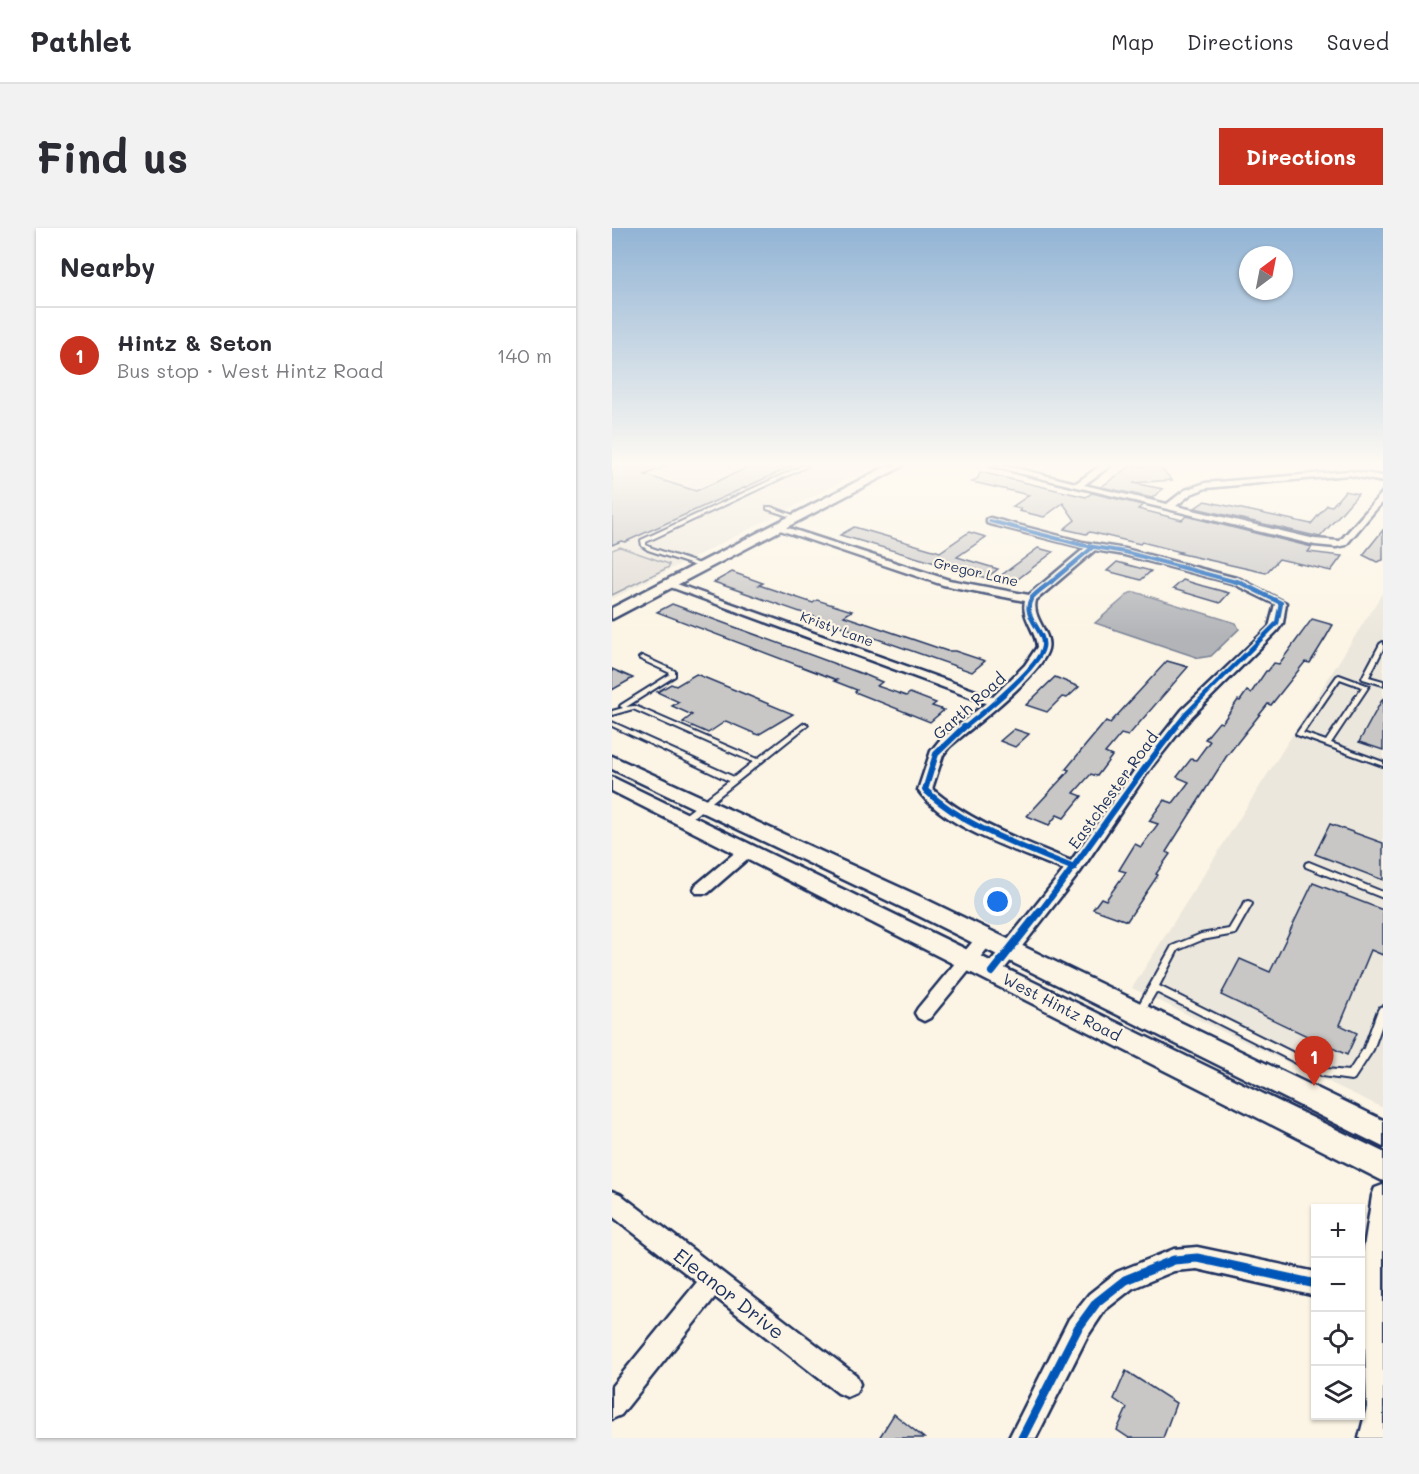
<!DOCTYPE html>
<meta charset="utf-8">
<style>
:root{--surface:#fff;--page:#f2f2f3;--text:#2b2b33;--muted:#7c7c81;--line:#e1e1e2;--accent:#c8321e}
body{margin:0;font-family:Mali,sans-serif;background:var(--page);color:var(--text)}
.controls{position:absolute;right:18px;bottom:18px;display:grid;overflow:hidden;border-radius:0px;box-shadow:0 2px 4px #0004}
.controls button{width:54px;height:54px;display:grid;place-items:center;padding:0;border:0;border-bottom:2px solid var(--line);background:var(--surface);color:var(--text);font:30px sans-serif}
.compass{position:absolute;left:627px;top:18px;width:54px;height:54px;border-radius:50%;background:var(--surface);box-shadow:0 2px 4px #0004;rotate:32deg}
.you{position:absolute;left:386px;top:674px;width:21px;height:21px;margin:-15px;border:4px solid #fff;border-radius:50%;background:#1a73e8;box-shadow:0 0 0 9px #1a73e833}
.badge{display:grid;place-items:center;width:39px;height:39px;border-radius:50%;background:var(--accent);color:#fff;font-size:20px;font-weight:700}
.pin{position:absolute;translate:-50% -50px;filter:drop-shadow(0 2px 3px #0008)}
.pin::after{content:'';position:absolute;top:32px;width:21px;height:18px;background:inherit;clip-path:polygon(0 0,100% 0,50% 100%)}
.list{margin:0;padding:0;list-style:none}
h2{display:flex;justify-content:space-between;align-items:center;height:78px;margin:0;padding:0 24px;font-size:26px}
h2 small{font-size:20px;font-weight:400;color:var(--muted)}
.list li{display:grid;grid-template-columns:39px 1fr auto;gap:18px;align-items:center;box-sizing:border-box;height:96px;padding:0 24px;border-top:2px solid var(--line)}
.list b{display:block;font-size:22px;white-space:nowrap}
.list p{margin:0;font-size:20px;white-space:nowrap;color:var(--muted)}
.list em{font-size:20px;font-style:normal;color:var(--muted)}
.icon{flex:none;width:33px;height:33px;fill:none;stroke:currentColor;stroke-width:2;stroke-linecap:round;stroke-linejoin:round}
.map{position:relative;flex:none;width:771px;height:1210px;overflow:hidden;border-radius:0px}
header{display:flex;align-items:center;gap:36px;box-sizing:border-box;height:84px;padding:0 30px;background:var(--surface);border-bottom:2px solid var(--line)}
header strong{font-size:28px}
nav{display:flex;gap:33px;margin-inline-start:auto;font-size:21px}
.intro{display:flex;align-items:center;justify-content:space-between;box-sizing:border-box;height:144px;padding:0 36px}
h1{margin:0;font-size:42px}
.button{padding:15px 27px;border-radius:0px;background:var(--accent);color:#fff;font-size:21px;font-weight:700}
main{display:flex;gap:36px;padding:0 36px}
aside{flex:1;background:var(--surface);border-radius:0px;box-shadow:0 2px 4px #0004}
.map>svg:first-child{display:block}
</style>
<header>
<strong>Pathlet</strong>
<nav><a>Map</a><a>Directions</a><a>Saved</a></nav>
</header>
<div class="intro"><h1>Find us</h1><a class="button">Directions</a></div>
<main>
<aside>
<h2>Nearby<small></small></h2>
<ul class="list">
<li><span class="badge">1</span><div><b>Hintz &amp; Seton</b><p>Bus stop · West Hintz Road</p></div><em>140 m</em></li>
</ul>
</aside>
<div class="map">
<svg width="771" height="1210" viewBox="0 0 771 1210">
<rect width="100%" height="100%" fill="#fcf5e5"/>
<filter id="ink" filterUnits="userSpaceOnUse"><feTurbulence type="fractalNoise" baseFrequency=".0167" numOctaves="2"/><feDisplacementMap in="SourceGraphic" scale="12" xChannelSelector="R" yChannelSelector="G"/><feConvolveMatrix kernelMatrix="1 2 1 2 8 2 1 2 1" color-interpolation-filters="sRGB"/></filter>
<g filter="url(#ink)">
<g fill="#ece7dc">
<polygon points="0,238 261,238 0,371"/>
<polygon points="771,364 771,880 520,760"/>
</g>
<polygon fill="#dfdbd4" stroke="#7d8599" stroke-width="1.5" points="8,319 57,336 57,339 0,367 0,322"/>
<polygon fill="#b2b4b8" stroke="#767f94" stroke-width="1.5" points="523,364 624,395 627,401 599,428 587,430 483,395 518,365"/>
<g fill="#c8c7c6" stroke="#1b2f5e" stroke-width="1.5">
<polygon points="7,238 55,238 33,247 84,263 139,238 180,238 13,314 9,313 0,317 0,243"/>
<polygon points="518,238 547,238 560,252 521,255 551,261 540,270 489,259"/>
<polygon points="368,244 474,269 480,265 531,277 526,281 570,292 574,288 700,319 696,324 730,328 719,343 667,331 654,345 566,325 569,324 530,314 528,316 478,304 474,306 452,301 463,292 451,275 432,289 407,283 409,281 400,279 417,267 360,254 366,250"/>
<polygon points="733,263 746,266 708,309 583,280 593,273 699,296 715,277 720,278"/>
<polygon points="242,299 328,324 357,304 374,309 345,329 386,341 374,350 228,307"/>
<polygon points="771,302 771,332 765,334 751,327"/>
<polygon points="426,320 441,324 402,354 387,349"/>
<polygon points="505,334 539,343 529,352 495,343"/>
<polygon points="120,344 151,355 147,357 201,375 205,372 240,383 232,388 335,423 343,423 373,433 360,444 102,354"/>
<polygon points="571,352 591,358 617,365 608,375 561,361"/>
<polygon points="60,376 256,448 270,454 265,458 294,468 298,465 324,475 320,478 332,482 318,494 243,464 245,462 222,453 225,452 45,384"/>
<polygon points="700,391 721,397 714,409 698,435 693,434 659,477 656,476 614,529 554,624 558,626 544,646 546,647 515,693 481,681 489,670 494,672 514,644 507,642 523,616 529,619 546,596 537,593 552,572 561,575 577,554 565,549 579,531 584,532 598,513 593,511 607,494 610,495 626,472 628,473 635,463 639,465 654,443 656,443 662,435 667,436"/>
<polygon points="555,433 576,439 516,508 509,506 493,525 500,528 485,548 479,546 462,565 470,568 452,590 445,587 437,597 415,588 454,546 457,542 454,541 494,493 498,495"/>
<polygon points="0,441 21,450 0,462"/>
<polygon points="84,446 181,486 146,507 114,493 96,505 71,494 80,487 60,478 67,474 45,464 59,456 64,458"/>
<polygon points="443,449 467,459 455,470 450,469 435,484 414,477"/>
<polygon points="771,470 771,522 747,514"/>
<polygon points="402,501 417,506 403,519 388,513"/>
<polygon points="718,596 771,615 771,652 703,626"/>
<polygon points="701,655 771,682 771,727 759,722 728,797 745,805 735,827 609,767 628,731 658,744"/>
<polygon points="514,1143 564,1175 551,1210 517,1210 505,1202 515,1180 502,1171"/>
<polygon points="282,1186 312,1210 267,1210"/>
</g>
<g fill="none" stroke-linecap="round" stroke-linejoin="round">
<g stroke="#1b2f5e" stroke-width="4">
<g id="lane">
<polygon points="0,238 5,238 0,241"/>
<polygon points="190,238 196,238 34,314 34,317 40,320 94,338 94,340 90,340 36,322 30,318 29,312"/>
<polygon points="155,279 159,279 189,290 185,291 155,281"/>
<polygon points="771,414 771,421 757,449 771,453 771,457 751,451 750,450 768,416"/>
<polygon points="30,428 63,443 63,448 14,479 23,478 145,531 191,496 193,495 196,497 76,593 70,593 69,591 70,589 117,553 0,498 0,494 122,549 141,534 21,481 0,487 0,483 11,480 8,478 9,477 57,447 58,445 28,431 27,430"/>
<path d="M727 447 757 458 719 515 771 534V538L685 507 684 506 725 448ZM728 451 750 459 714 513 691 505Z"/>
<polygon points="697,634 771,664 771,670 694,639 693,637 694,635"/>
<polygon points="636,673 639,674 640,676 623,706 590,712 566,722 547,758 714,841 737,843 752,820 766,782 768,779 771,778 771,794 761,822 742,851 739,852 710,848 544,764 530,788 527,789 524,788 522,785 524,782 560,718 589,706 617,701 633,674"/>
</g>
</g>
<g stroke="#1b2f5e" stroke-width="5">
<g id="street">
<polygon points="379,238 395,238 464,255 488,238 498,238 472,257 555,276 573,262 593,255 737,243 771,248 771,254 737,247 594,260 579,266 564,278 703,311 728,313 771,264 771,273 734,317 724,319 703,317"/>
<path d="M378 290 470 314 513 321 628 351 674 375 671 395 665 403 580 488 537 542 468 644 386 749 380 751 374 749 371 744 374 739 452 642C409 624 333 601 306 562L319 523 327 513 374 475 53 357 62 355 381 469 413 437 425 419C424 402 409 390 413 373L331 357 162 300 170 298 337 352 417 367 473 320 375 295V291ZM483 322 513 327 620 355 663 376 657 399 570 482 527 536 459 633C410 612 361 596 320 561L331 527 337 519C359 500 430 447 436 421 440 404 419 391 424 372Z"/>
<polygon points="136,617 141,618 144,622 141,626 96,665 84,665 82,661 84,657 131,618"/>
<polygon points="373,704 379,706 381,711 379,716 318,790 312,793 306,790 303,785 306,780 367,706"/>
<polygon points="771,957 771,1210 747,1210 755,1179 750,1032 760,968 763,960"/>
<polygon points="0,963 8,966 244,1147 248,1156 244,1165 235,1169 226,1165 103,1069 9,1187 0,1191 0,1158 85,1054 0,988"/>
<polygon points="585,1019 704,1044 704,1068 585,1041 562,1043 521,1060 493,1082 475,1109 424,1210 397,1210 457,1091 477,1066 505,1044 562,1021"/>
</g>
</g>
<g stroke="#1b2f5e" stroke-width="5">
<g id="secondary">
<polygon points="0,528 309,669 771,892 771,919 293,681 0,541"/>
<polygon points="0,549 771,924 771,953 0,563"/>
</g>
</g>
<g stroke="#1b2f5e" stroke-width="5">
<polygon id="primary" points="275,238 291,238 0,391 0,380"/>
</g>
<use href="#lane" fill="#fcf5e5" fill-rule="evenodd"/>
<use href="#street" fill="#fcf5e5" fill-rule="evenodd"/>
<use href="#secondary" fill="#fcf5e5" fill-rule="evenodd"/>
<use href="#primary" fill="#fcf5e5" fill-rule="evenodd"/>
<g stroke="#fcf5e5" stroke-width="6">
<g id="cycleway-far4">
<polyline points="378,293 470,317 513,324 628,355"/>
<polyline points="438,355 481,319"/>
</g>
</g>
<g stroke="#fcf5e5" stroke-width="8">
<g id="cycleway-far3">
<path d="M351 501C368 487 428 439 431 419 434 403 409 388 419 371 423 365 434 358 440 353"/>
<polyline points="562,501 575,485 665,395 669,375 625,353"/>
</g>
</g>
<g stroke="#fcf5e5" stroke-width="10">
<g id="cycleway-far2">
<path d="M352 499 324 526 313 562C356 601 409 618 462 640"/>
<path d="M427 685C474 624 516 560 564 499"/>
</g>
</g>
<g stroke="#fcf5e5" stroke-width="11">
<polyline id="cycleway-far1" points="380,744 428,683"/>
</g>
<g stroke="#fcf5e5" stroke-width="13">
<polyline id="cycleway" points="410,1210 466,1100 485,1074 513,1052 562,1032 585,1030 704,1056"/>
</g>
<use href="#cycleway-far4" stroke="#0057b8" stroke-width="4"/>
<use href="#cycleway-far3" stroke="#0057b8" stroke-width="4.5"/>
<use href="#cycleway-far2" stroke="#0057b8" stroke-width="6"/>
<use href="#cycleway-far1" stroke="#0057b8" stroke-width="8"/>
<use href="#cycleway" stroke="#0057b8" stroke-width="9"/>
</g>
</g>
<linearGradient id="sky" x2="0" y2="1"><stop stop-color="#92b4d5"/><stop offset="0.58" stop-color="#fefaf3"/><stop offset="1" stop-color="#fefaf3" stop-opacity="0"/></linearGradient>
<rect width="771" height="408" fill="url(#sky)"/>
<g text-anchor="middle" stroke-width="4.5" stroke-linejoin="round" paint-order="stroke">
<g font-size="14" fill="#1b2f5e" stroke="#fcf5e5">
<text transform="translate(364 344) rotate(13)" y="5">Gregor Lane</text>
<text transform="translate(225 401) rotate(20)" y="5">Kristy Lane</text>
</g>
<g font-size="16" fill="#1b2f5e" stroke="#fcf5e5">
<text transform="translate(357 478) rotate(-42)" y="6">Garth Road</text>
<text transform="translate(501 562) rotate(-54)" y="6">Eastchester Road</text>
<text transform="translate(450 779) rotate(27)" y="6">West Hintz Road</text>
</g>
<g font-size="20" fill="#1b2f5e" stroke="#fcf5e5">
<text transform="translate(117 1066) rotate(38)" y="7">Eleanor Drive</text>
</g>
</g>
</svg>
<div class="controls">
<button>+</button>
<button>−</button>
<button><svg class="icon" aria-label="locate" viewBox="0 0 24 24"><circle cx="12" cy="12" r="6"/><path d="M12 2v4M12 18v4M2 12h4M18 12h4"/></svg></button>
<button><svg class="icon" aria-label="layers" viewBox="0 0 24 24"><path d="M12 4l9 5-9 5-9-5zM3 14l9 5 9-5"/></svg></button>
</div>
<svg class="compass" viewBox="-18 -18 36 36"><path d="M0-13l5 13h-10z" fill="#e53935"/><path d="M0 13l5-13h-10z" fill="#7c7c81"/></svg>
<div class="you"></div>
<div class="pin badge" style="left:702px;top:858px">1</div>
</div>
</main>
